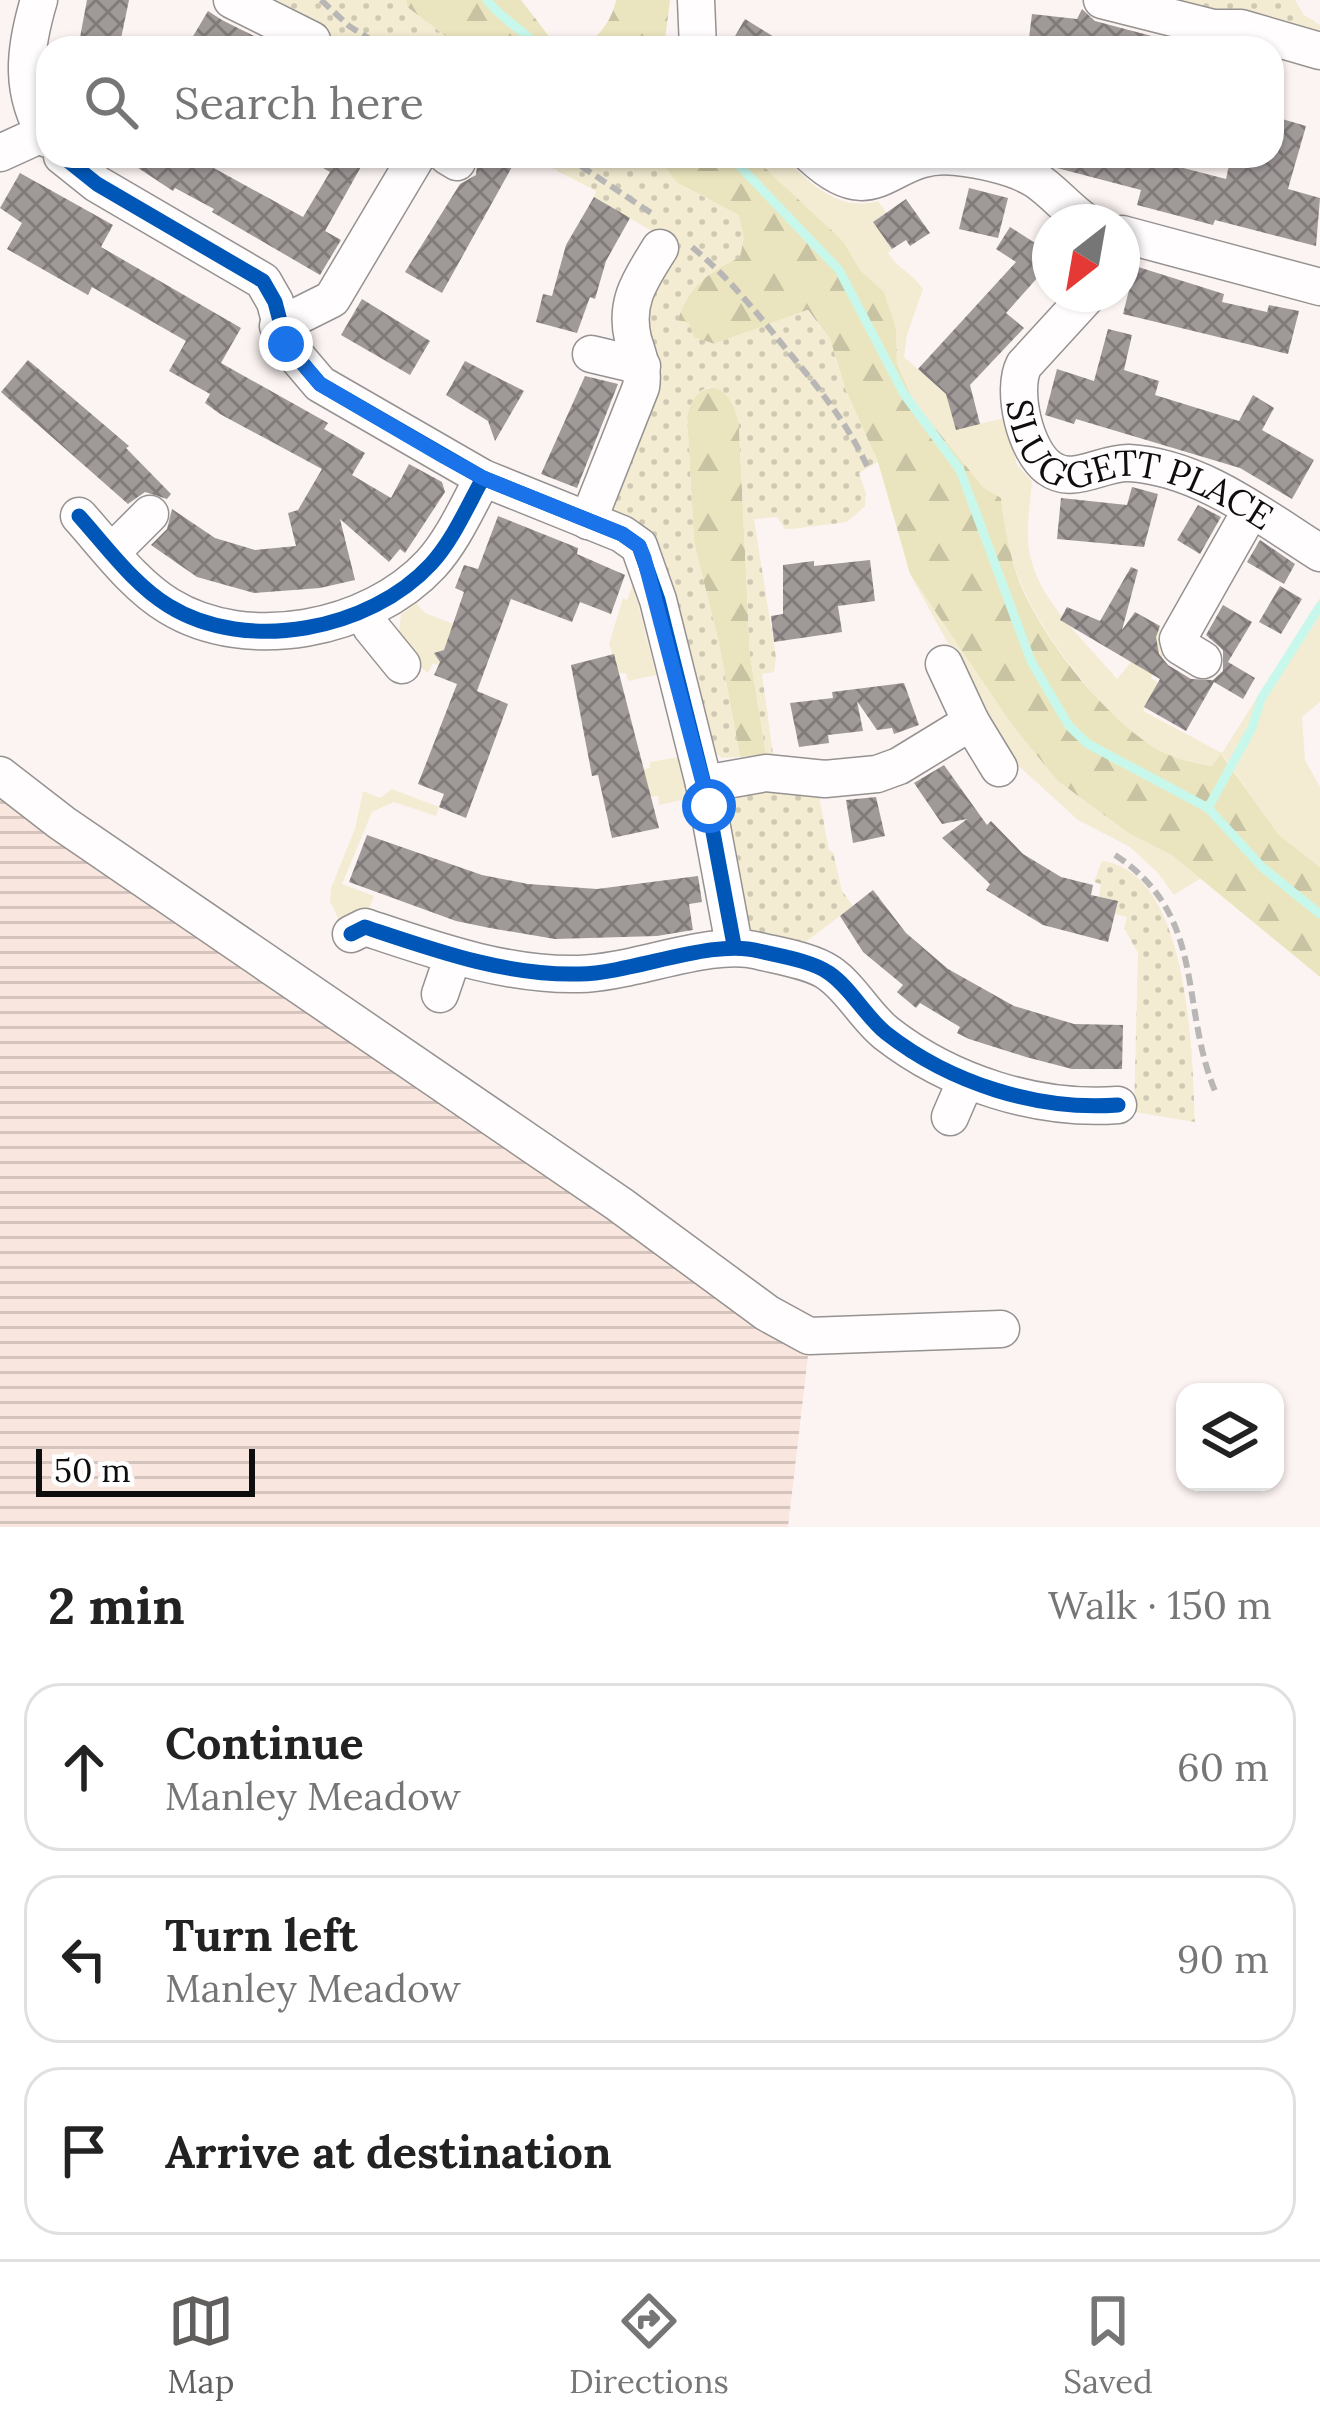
<!DOCTYPE html>
<meta charset="utf-8">
<style>
:root{--surface:#fff;--page:#f2f2f2;--text:#222;--muted:#767676;--line:#e0e0e0;--accent:#615e5e}
body{margin:0;font-family:Lora,serif;background:var(--page);color:var(--text)}
.controls{position:absolute;right:36px;bottom:36px;display:grid;overflow:hidden;border-radius:24px;box-shadow:0 3px 9px #0004}
.controls button{width:108px;height:108px;display:grid;place-items:center;padding:0;border:0;border-bottom:3px solid var(--line);background:var(--surface);color:var(--text);font:60px sans-serif}
.compass{position:absolute;left:1032px;top:204px;width:108px;height:108px;border-radius:50%;background:var(--surface);box-shadow:0 3px 9px #0004;rotate:211deg}
.scale{position:absolute;left:36px;bottom:30px;width:219px;box-sizing:border-box;padding-left:12px;border:6px solid #0e0e0e;border-top:0;font-size:33px;line-height:42px;white-space:nowrap;color:#0e0e0e;-webkit-text-stroke:9px #fff;paint-order:stroke}
.stop{position:absolute;width:36px;height:36px;margin:-27px;border:9px solid #1a73e8;border-radius:50%;background:#fff}
.stop.end{background:#1a73e8;border-color:#fff;box-shadow:0 3px 12px #0008}
.list{margin:0;padding:0;list-style:none}
h2{display:flex;justify-content:space-between;align-items:center;height:156px;margin:0;padding:0 48px;font-size:51px}
h2 small{font-size:39px;font-weight:400;color:var(--muted)}
.list li{display:grid;grid-template-columns:78px 1fr auto;gap:36px;align-items:center;box-sizing:border-box;height:168px;margin:0 24px 24px;padding:0 24px;border:3px solid var(--line);border-radius:36px}
.list b{display:block;font-size:45px;white-space:nowrap}
.list p{margin:0;font-size:39px;white-space:nowrap;color:var(--muted)}
.list em{font-size:39px;font-style:normal;color:var(--muted)}
.icon{flex:none;width:66px;height:66px;fill:none;stroke:currentColor;stroke-width:2;stroke-linecap:round;stroke-linejoin:round}
.map{position:relative;flex:none;width:1320px;height:1527px;overflow:hidden}
.search{position:absolute;background:var(--surface);box-shadow:0 3px 9px #0004;left:36px;right:36px;top:36px;height:132px;display:flex;align-items:center;gap:30px;box-sizing:border-box;padding:0 42px;border-radius:36px;color:var(--muted);font-size:45px}
.sheet{height:732px;background:var(--surface)}
nav{display:flex;justify-content:space-around;align-items:center;box-sizing:border-box;height:168px;border-top:3px solid var(--line);background:var(--surface);font-size:33px;color:var(--muted)}
nav a{display:grid;justify-items:center;gap:6px}
nav .on{color:var(--accent)}
.map>svg:first-child{display:block}
</style>
<div class="map">
<svg width="1320" height="1527" viewBox="0 0 1320 1527">
<defs>
<pattern id="farmland-rules" width="6" height="5" patternUnits="userSpaceOnUse" patternTransform="scale(3)"><rect width="6" height="5" fill="#f9e6de"/><path d="M0 2.5h6" fill="none" stroke="#d4c4bd"/></pattern>
<pattern id="forest-firs" width="22" height="20" patternUnits="userSpaceOnUse" patternTransform="scale(3)"><rect width="22" height="20" fill="#ebe5bf"/><path d="M5 1l3.5 6h-7zM16 11l3.5 6h-7z" fill="#c8c3a3"/></pattern>
<pattern id="park-dots" width="8" height="8" patternUnits="userSpaceOnUse" patternTransform="scale(3)"><rect width="8" height="8" fill="#f3ecd2"/><path d="M2 2h.1M6 6h.1" fill="none" stroke="#cfc9b3" stroke-width="1.8" stroke-linecap="round"/></pattern>
<pattern id="building-cross-hatch" width="8" height="8" patternUnits="userSpaceOnUse" patternTransform="scale(3)"><rect width="8" height="8" fill="#9f9998"/><path d="M0 0l8 8M0 8l8-8" fill="none" stroke="#807b7a"/></pattern>
</defs>
<rect width="100%" height="100%" fill="#fcf4f2"/>
<polygon fill="url(#farmland-rules)" points="0,797 808,1356 788,1527 0,1527"/>
<g fill="#f3ecd2">
<path d="M752 156H782C809 181 837 213 878 201L886 212 873 222 892 249 888 253C897 268 913 274 923 289L907 335 904 357 957 404 956 429 1005 418 1017 465 1032 481C1031 499 1027 519 1028 537 1029 595 1084 638 1117 679L1159 628 1165 652 1151 678 1158 683 1143 711 1222 753 1320 598V702L1302 717 1305 760 1320 787V867L1278 834 1222 754 1213 766C1188 762 1164 756 1143 741 1098 707 1046 640 1023 588 1010 559 1005 528 1001 498L983 487 914 402 897 362 896 328 884 292 860 270 843 241Z"/>
<polygon points="910,574 1012,725 1130,834 1173,856 1201,878 1174,895 1158,873 1130,847 1078,820 1011,759"/>
<polygon points="633,584 656,675 628,681 626,673 619,673 609,644 623,598 627,600"/>
<polygon points="416,603 425,613 456,625 438,665 433,663 428,673 414,662 418,655 399,632 401,615"/>
<polygon points="678,757 684,759 691,798 659,805 658,796 649,797 635,771 650,768 650,762"/>
<polygon points="392,789 439,807 436,816 394,802 372,812 342,884 374,896 365,918 343,929 330,901 331,888 355,829 363,791 380,798"/>
</g>
<g fill="url(#forest-firs)">
<polygon points="406,0 521,0 558,48 455,48 456,44 407,7"/>
<path d="M616 0H670L664 48H578C598 39 612 21 616 0Z"/>
<path d="M656 156H752L843 241 860 270 884 292 896 328 897 363 914 402 983 487 1001 498C1005 528 1010 559 1022 588 1047 643 1095 704 1143 740 1164 756 1187 762 1212 766L1221 754 1278 834 1320 867V977L1173 856 1130 834 1058 781 1012 725 910 574 878 462 846 391 830 339 808 310 714 344 693 337 678 320C688 286 709 272 740 257L709 199 677 183Z"/>
<path d="M717 387C733 397 736 408 739 426L750 655 766 754 740 757 719 644 694 542 687 416C692 398 697 389 717 387Z"/>
</g>
<g fill="url(#park-dots)">
<polygon points="260,0 406,0 407,7 456,44 455,48 343,48"/>
<polygon points="1139,0 1295,0 1304,15 1320,25 1320,41"/>
<path d="M529 156H656L677 183 739 215 744 238 740 257C709 272 688 286 678 320L689 323 694 337 714 344 807 310 830 339 846 391 878 462 859 473 866 494 865 506 847 522 792 529H785L777 517 754 519 776 658 774 672 762 674 773 754H766L750 655 739 426C733 386 700 369 687 416L694 542 719 644 740 757 722 758 711 750 609 517 643 322 672 243 594 197 596 191Z"/>
<polygon points="738,790 818,790 829,851 833,852 842,891 853,906 803,944 748,931 724,806"/>
<path d="M1102 861C1191 872 1192 1057 1195 1122L1134 1112 1138 953 1124 928 1127 917 1115 914 1118 901 1099 897 1101 884 1094 882Z"/>
</g>
<g fill="none" stroke-linecap="round" stroke-linejoin="round">
<g stroke="#c8f8ec" stroke-width="9">
<path d="M487 0C502 20 523 29 539 48"/>
<polyline points="730,156 839,270 904,394 960,470 1031,661 1069,726 1088,744 1208,808 1262,867 1320,914"/>
<polyline points="1208,808 1252,728 1261,699 1320,606"/>
</g>
</g>
<g fill="url(#building-cross-hatch)">
<polygon points="87,0 129,0 119,48 78,48"/>
<polygon points="1082,9 1095,21 1178,43 1177,48 1082,48 1029,38 1032,14 1077,19"/>
<polygon points="208,11 222,20 278,48 186,48"/>
<polygon points="745,19 792,48 728,48"/>
<polygon points="1272,116 1306,126 1288,189 1320,198 1316,246 1215,220 1213,225 1137,205 1141,190 1057,168 1044,158 1137,156 1226,179 1231,156 1272,156"/>
<polygon points="120,156 192,156 303,217 330,172 302,156 367,156 325,231 341,240 320,275 212,212 214,209 175,188 173,191"/>
<polygon points="478,156 518,156 442,293 405,272 460,184 476,175"/>
<polygon points="20,173 113,225 101,247 241,328 221,363 328,423 324,429 365,453 352,475 391,498 409,464 442,482 445,492 405,553 400,549 389,562 340,519 355,580 320,588 254,593 197,577 151,545 167,529 172,509 215,538 255,550 296,546 288,513 298,510 322,469 220,414 205,403 210,394 169,371 186,341 92,287 88,295 7,249 22,223 0,208"/>
<polygon points="969,188 1008,198 998,238 959,229"/>
<polygon points="594,197 630,218 606,261 595,299 590,297 577,333 536,322 543,294 552,296 566,245"/>
<polygon points="906,199 930,233 910,246 906,240 892,249 873,222"/>
<polygon points="1050,221 1050,283 1039,276 1006,313 1024,328 970,385 980,424 956,430 946,394 918,369 1016,262 996,249 1010,227 1035,243"/>
<polygon points="1135,266 1224,294 1222,302 1267,312 1269,305 1299,311 1288,354 1123,314"/>
<polygon points="362,299 430,341 410,375 341,335"/>
<polygon points="1108,329 1132,335 1124,370 1159,381 1155,395 1239,421 1253,395 1274,408 1262,430 1314,460 1292,499 1240,468 1076,419 1074,424 1045,415 1057,369 1094,381"/>
<polygon points="28,360 129,446 126,448 171,494 167,499 145,492 128,504 19,408 1,392"/>
<polygon points="465,361 524,391 495,441 488,421 446,395"/>
<polygon points="585,376 618,384 577,488 541,474"/>
<polygon points="1132,487 1158,494 1144,547 1057,539 1061,498 1127,505"/>
<polygon points="1198,505 1221,517 1200,554 1177,540"/>
<polygon points="498,516 578,548 577,554 625,575 611,614 580,602 572,622 511,599 477,691 508,704 466,818 439,807 444,794 418,784 457,684 434,675 440,662 434,653 444,650 464,592 455,588 464,565 478,569"/>
<polygon points="1260,540 1295,564 1284,584 1247,562"/>
<polygon points="870,560 875,601 838,606 842,632 774,642 771,616 783,614 783,565 814,561 814,566"/>
<polygon points="1131,567 1138,570 1122,630 1135,612 1160,626 1156,637 1159,654 1168,665 1191,679 1213,680 1223,671 1223,650 1206,635 1223,605 1252,622 1228,662 1255,678 1243,699 1214,682 1186,731 1144,707 1160,679 1060,620 1067,607 1100,621"/>
<polygon points="1280,586 1302,599 1281,634 1259,622"/>
<polygon points="614,654 659,828 612,838 598,775 592,776 571,665"/>
<polygon points="904,683 919,725 894,734 892,728 877,730 857,701 863,731 828,735 829,743 799,747 790,703 833,698 832,692"/>
<polygon points="944,765 987,825 991,821 1023,854 1061,877 1093,885 1091,895 1118,901 1108,942 1043,925 986,890 990,884 942,838 967,819 942,824 914,783"/>
<polygon points="876,797 885,836 853,843 846,800"/>
<polygon points="367,835 482,875 528,884 597,889 698,876 702,902 689,904 693,930 657,936 555,939 490,928 456,921 349,882"/>
<polygon points="873,890 906,933 948,969 1014,1006 1074,1024 1123,1025 1122,1069 1072,1069 1026,1057 969,1039 957,1033 960,1027 920,1003 916,1008 897,992 903,985 863,952 840,916"/>
</g>
<g fill="none" stroke-linecap="round" stroke-linejoin="round">
<g stroke="#959291" stroke-width="39">
<g id="minor">
<path d="M39 0C24 50 19 93 48 139"/>
<polyline points="232,0 312,40"/>
<polyline points="696,0 698,48"/>
<polyline points="1102,0 1213,28 1241,28 1320,51"/>
<polyline points="0,153 44,133"/>
<polyline points="62,156 97,184 263,281 275,302 286,344 320,384 483,478 622,534 639,546 658,600 704,784 734,945"/>
<polyline points="447,156 457,162"/>
<path d="M812 156C879 218 888 148 956 157 981 160 1015 167 1036 180 1054 192 1068 210 1086 222"/>
<polyline points="1122,234 1320,287"/>
<path id="s1" d="M1089 294 1024 365C1011 390 1025 451 1049 468 1073 486 1102 462 1129 463 1200 467 1263 517 1320 553"/>
<polyline points="278,326 332,299 417,156"/>
<polyline points="591,354 642,366"/>
<path d="M79 516C106 546 134 585 169 606 247 654 370 630 431 564 453 540 467 507 483 478"/>
<path d="M588 521 641 387C644 369 638 356 633 339 624 301 641 279 660 248"/>
<polyline points="112,552 150,514"/>
<polyline points="365,611 371,627 402,665"/>
<polyline points="1203,660 1180,646 1178,639 1251,510"/>
<polyline points="944,664 971,722 999,768"/>
<polyline points="0,775 62,823 619,1204 767,1313 809,1336 1001,1329"/>
<polyline points="704,784 766,773 825,779 877,774 899,766 971,722"/>
<path d="M351 934 365 927C434 950 506 976 579 974 634 973 712 938 759 951 780 956 812 961 829 973 851 988 865 1016 886 1033 950 1083 1037 1111 1118 1105"/>
<polyline points="440,994 453,956"/>
<polyline points="950,1117 966,1080"/>
</g>
</g>
<g stroke="#b8b7b6" stroke-width="6" stroke-dasharray="12 6" stroke-linecap="butt">
<polyline points="321,0 349,26 384,48"/>
<polyline points="566,156 654,215"/>
<path d="M692 247C727 276 754 309 782 344 816 385 846 420 868 468"/>
<path d="M1115 855C1207 915 1179 1003 1215 1091"/>
</g>
<use href="#minor" stroke="#fffdfd" stroke-width="36"/>
<g stroke="#fff" stroke-width="22">
<g id="cycleway">
<polyline points="62,156 97,184 263,281 275,302 286,344 320,384 483,478 622,534 639,546 658,600 704,784 734,945"/>
<path d="M79 516C106 546 134 585 169 606 247 654 370 630 431 564 453 540 467 507 483 478"/>
<path d="M351 934 365 927C434 950 506 976 579 974 634 973 712 938 759 951 780 956 812 961 829 973 851 988 865 1016 886 1033 950 1083 1037 1111 1118 1105"/>
</g>
</g>
<use href="#cycleway" stroke="#0057b8" stroke-width="15"/>
</g>
<g fill="none" stroke-linecap="round" stroke-linejoin="round">
<polyline stroke="#1a73e8" stroke-width="15" points="286,344 320,384 445,457 483,478 622,534 639,546 644,558 709,806"/>
</g>
<g text-anchor="middle" stroke-width="12" stroke-linejoin="round" paint-order="stroke">
<g font-size="36" fill="#0e0e0e" stroke="#fff">
<text dy="13" stroke="none"><textPath href="#s1" startOffset="288">SLUGGETT PLACE</textPath></text>
</g>
</g>
</svg>
<div class="controls">
<button><svg class="icon" aria-label="layers" viewBox="0 0 24 24"><path d="M12 4l9 5-9 5-9-5zM3 14l9 5 9-5"/></svg></button>
</div>
<svg class="compass" viewBox="-18 -18 36 36"><path d="M0-13l5 13h-10z" fill="#e53935"/><path d="M0 13l5-13h-10z" fill="#767676"/></svg>
<div class="scale">50 m</div>
<div class="stop" style="left:709px;top:806px"></div>
<div class="stop end" style="left:286px;top:344px"></div>
<div class="search"><svg class="icon" aria-label="search" viewBox="0 0 24 24"><circle cx="10" cy="10" r="6"/><path d="M15 15l6 6"/></svg>Search here</div>
</div>
<section class="sheet">
<h2>2 min<small>Walk · 150 m</small></h2>
<ul class="list">
<li><svg class="icon" aria-label="ahead" viewBox="0 0 24 24"><path d="M12 20V5M6 11l6-6 6 6"/></svg><div><b>Continue</b><p>Manley Meadow</p></div><em>60 m</em></li>
<li><svg class="icon" aria-label="left" viewBox="0 0 24 24"><path d="M17 20v-9H6M10 6l-5 5 5 5"/></svg><div><b>Turn left</b><p>Manley Meadow</p></div><em>90 m</em></li>
<li><svg class="icon" aria-label="arrive" viewBox="0 0 24 24"><path d="M6 21V4h12l-3 4 3 4H6"/></svg><div><b>Arrive at destination</b></div></li>
</ul>
</section>
<nav>
<a class="on"><svg class="icon" aria-label="map" viewBox="0 0 24 24"><path d="M3 6l6-2 6 2 6-2v14l-6 2-6-2-6 2zM9 4v14M15 6v14"/></svg>Map</a>
<a><svg class="icon" aria-label="directions" viewBox="0 0 24 24"><path d="M12 3l9 9-9 9-9-9zM9 14v-3h6M13 9l2 2-2 2"/></svg>Directions</a>
<a><svg class="icon" aria-label="saved" viewBox="0 0 24 24"><path d="M7 4h10v16l-5-4-5 4z"/></svg>Saved</a>
</nav>
